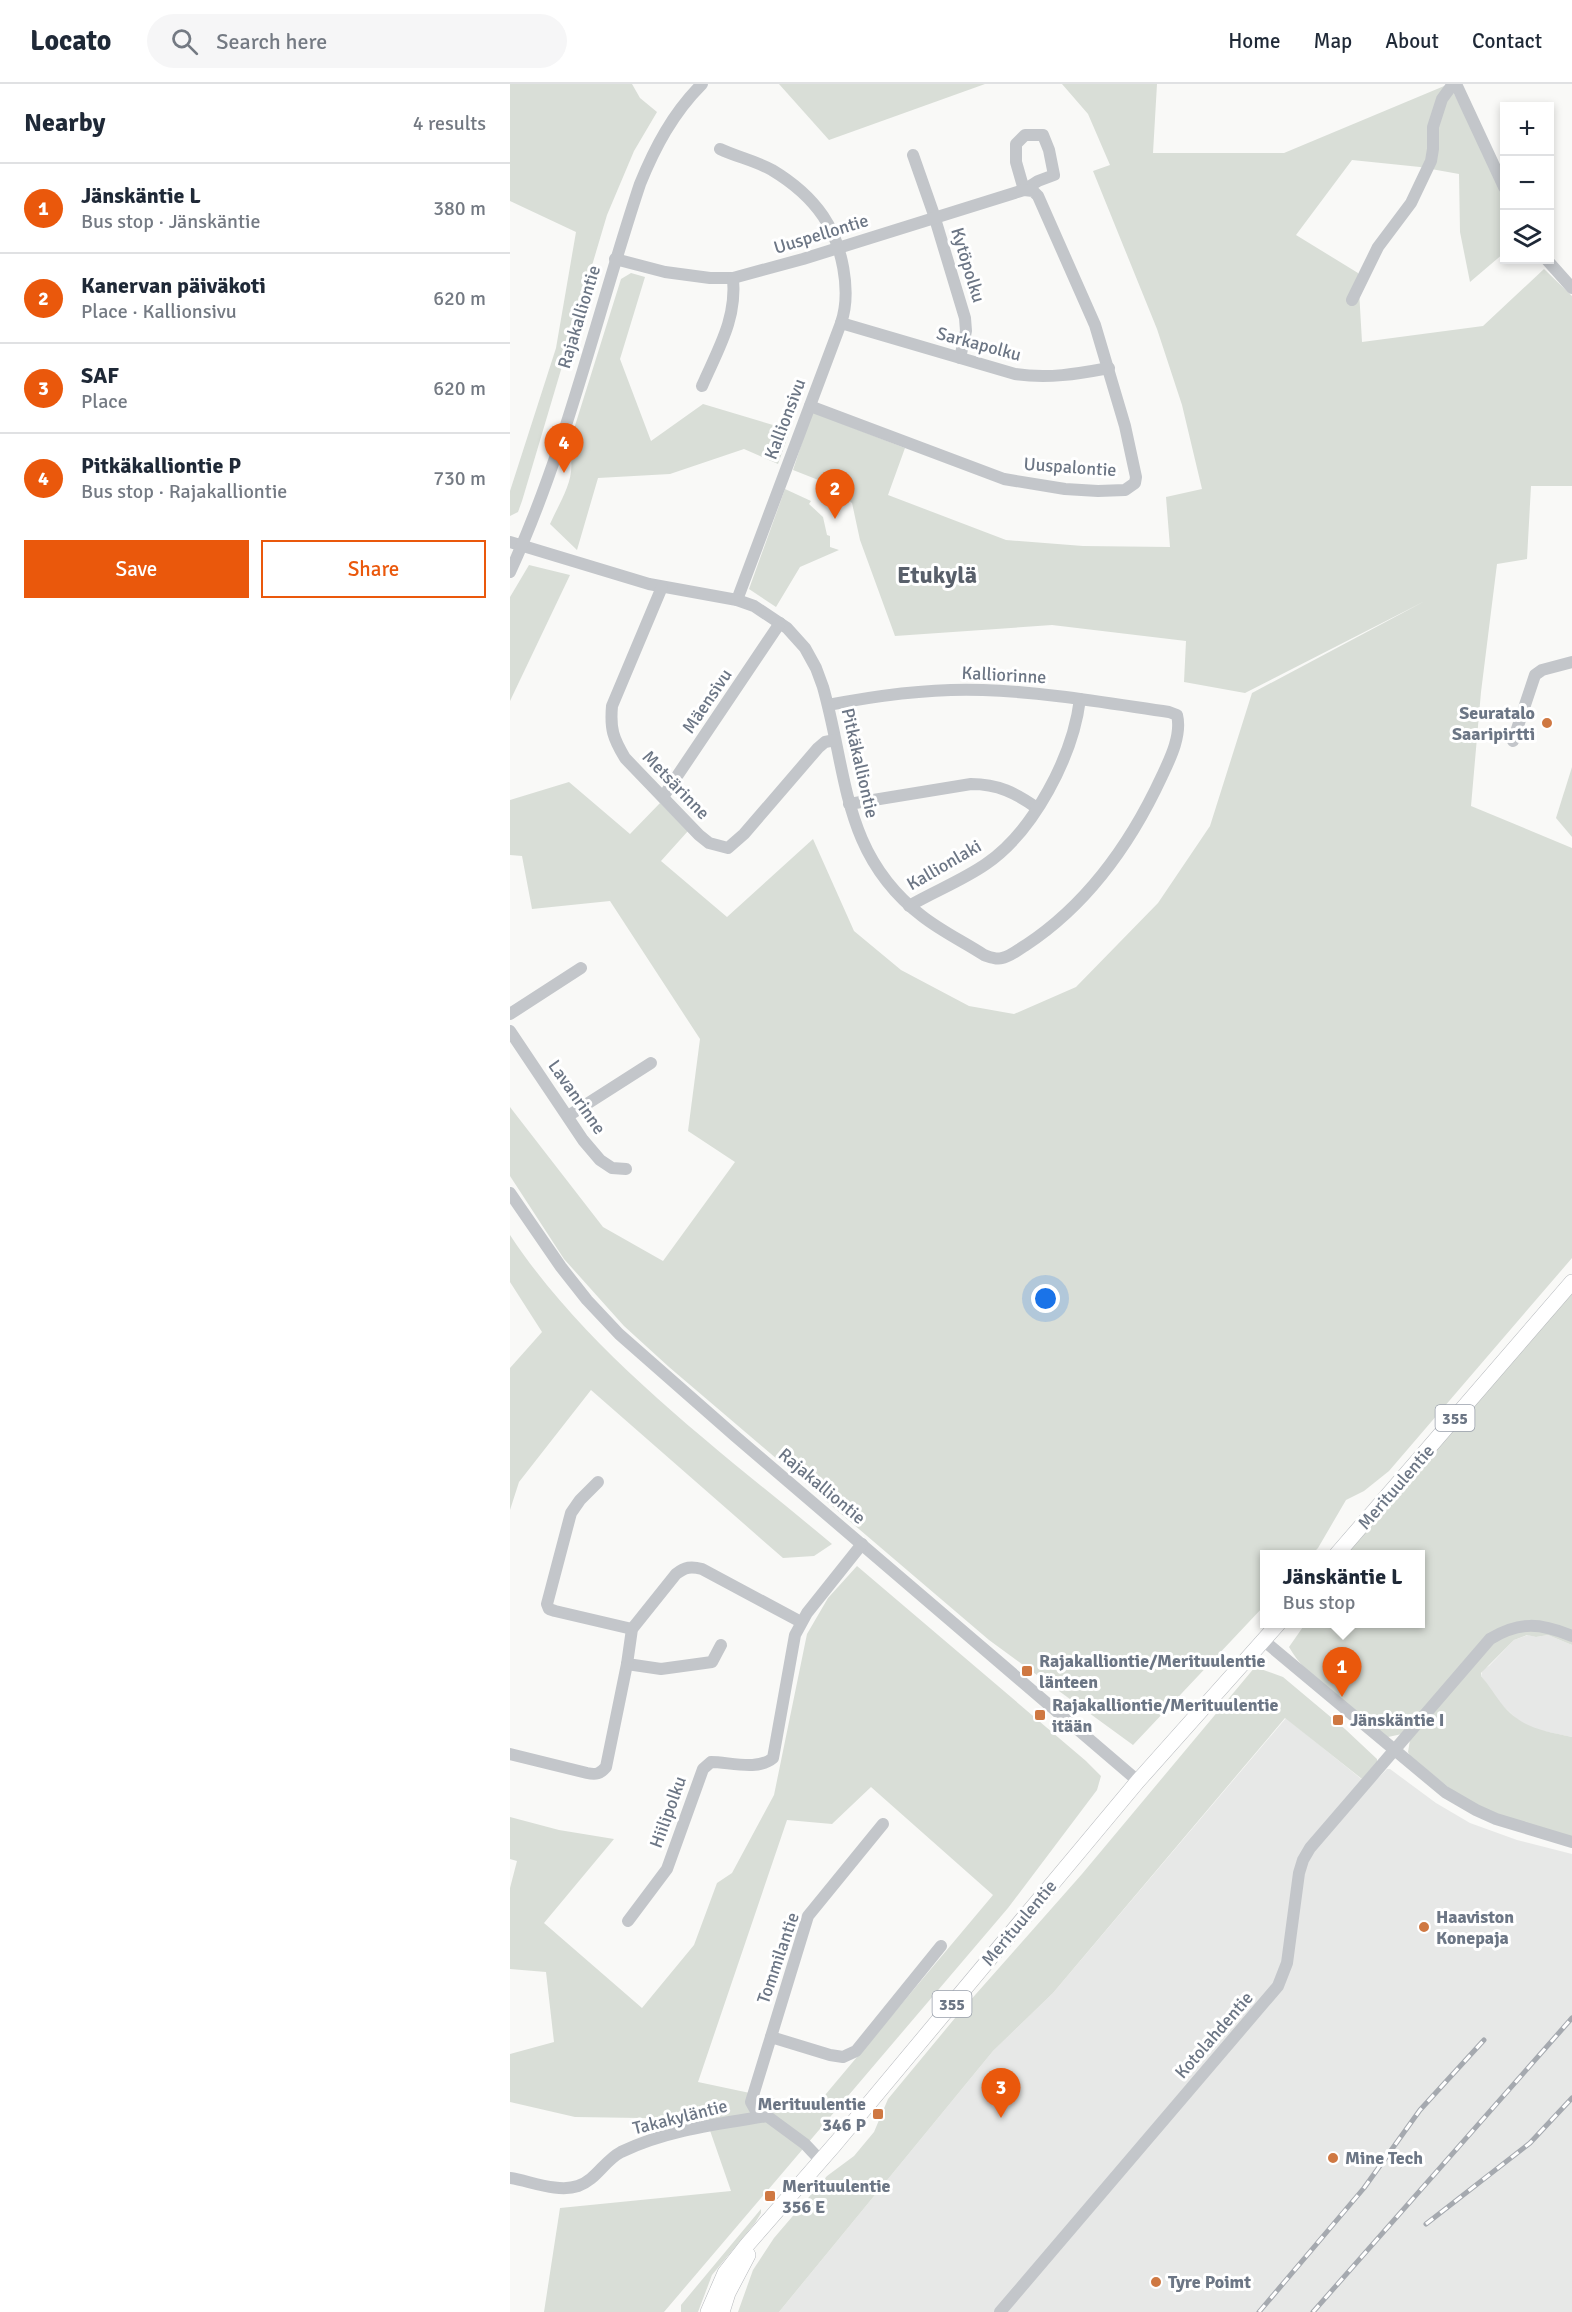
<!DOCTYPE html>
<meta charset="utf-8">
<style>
:root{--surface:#fff;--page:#f6f6f7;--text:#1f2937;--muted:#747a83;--line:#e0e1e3;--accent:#ea580c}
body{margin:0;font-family:Signika,sans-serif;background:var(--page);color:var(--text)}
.controls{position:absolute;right:18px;top:18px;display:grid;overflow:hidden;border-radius:0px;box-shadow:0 3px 9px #0003}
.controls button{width:54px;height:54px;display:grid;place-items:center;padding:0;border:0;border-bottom:2px solid var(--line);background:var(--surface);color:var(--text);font:30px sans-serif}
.you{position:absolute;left:536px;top:1215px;width:21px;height:21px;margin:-15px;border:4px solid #fff;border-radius:50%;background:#1a73e8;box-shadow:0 0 0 9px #1a73e833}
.badge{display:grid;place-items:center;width:39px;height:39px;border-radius:50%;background:var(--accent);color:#fff;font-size:20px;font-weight:700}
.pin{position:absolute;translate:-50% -50px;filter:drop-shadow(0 2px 3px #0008)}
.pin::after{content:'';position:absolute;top:32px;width:21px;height:18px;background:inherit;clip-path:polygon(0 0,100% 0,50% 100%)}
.popup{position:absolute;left:750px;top:1466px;width:165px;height:78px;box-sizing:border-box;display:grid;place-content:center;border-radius:0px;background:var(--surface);filter:drop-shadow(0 2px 4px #0005);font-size:20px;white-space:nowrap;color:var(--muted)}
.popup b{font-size:22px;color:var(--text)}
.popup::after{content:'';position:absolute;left:50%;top:100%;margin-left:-12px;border:12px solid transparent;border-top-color:var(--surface)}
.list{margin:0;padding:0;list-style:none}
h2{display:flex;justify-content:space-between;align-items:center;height:78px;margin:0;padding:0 24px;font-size:26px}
h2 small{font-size:20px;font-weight:400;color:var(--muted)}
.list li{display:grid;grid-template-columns:39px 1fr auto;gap:18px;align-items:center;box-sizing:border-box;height:90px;padding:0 24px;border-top:2px solid var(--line)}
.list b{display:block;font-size:22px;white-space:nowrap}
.list p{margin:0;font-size:20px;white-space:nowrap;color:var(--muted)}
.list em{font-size:20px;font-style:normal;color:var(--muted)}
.actions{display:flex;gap:12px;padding:18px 24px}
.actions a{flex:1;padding:14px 0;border:2px solid var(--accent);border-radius:0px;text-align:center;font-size:21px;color:var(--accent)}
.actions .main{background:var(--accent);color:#fff}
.icon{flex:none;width:33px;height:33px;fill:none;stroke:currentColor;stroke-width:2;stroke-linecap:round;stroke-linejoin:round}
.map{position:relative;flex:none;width:1062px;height:2228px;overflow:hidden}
header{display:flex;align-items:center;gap:36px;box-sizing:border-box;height:84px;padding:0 30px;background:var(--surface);border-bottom:2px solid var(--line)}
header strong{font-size:28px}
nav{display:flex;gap:33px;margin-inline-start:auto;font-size:21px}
.search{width:420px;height:54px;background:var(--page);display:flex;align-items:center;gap:15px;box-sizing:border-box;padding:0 21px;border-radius:33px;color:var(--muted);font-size:22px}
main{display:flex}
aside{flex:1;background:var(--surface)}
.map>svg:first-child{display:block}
</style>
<header>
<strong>Locato</strong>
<div class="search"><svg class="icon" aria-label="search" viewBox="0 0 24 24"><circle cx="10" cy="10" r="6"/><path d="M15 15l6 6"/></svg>Search here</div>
<nav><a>Home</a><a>Map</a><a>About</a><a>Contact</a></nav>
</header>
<main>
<aside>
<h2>Nearby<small>4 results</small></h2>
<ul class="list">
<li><span class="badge">1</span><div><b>Jänskäntie L</b><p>Bus stop · Jänskäntie</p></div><em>380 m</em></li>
<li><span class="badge">2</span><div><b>Kanervan päiväkoti</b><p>Place · Kallionsivu</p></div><em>620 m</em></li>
<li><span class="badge">3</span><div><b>SAF</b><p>Place</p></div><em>620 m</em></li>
<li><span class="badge">4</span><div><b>Pitkäkalliontie P</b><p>Bus stop · Rajakalliontie</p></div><em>730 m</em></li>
</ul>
<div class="actions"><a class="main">Save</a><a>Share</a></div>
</aside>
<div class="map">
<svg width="1062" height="2228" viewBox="0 0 1062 2228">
<rect width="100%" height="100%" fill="#f9f9f7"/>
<g fill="#e7e8e7">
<polygon points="1018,1551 1026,1553 1038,1551 1062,1561 1062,1653 1019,1644 1012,1640 990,1619 971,1592 973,1585 979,1582 1004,1556"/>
<polygon points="776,1634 860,1702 877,1685 880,1685 926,1719 960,1739 1007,1756 1062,1770 1062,2228 269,2228 483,1967 543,1909"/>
</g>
<g fill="#d9ded7" fill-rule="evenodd">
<polygon points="0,0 122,0 130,14 147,28 124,67 97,131 12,417 8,428 0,432 0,407 46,264 66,148 0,117"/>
<polygon points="269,0 475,0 319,56"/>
<polygon points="552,0 647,0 643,69 774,69 939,0 994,108 994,169 960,198 950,148 949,90 910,83 842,76 786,151 848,189 852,258 973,242 1034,185 1062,212 1062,402 1021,402 1017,475 987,480 971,608 961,722 1062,764 1062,1174 879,1387 854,1407 836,1416 808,1464 802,1470 754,1470 754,1522 623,1661 479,1556 159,1283 114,1242 54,1175 0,1092 0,1023 93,1143 153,1177 225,1078 178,1047 190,955 100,817 22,825 12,772 0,771 0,716 59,698 120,750 150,719 178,747 151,777 217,833 303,755 344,847 391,886 459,922 504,930 566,903 648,819 700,742 742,609 915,517 735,609 674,598 676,557 542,541 385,552 350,456 342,419 316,399 283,386 302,328 395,364 378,411 496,456 573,462 660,463 656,413 692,405 672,321 647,245 583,87 600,81 578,30"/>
<path d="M121 189 135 193 110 275 141 357 193 320 280 346 268 380 234 365 160 390 88 394 67 466 40 440C51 415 69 391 58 364L111 195Z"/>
<polygon points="275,405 301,417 299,420 313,433 317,451 320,452 320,463 329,466 290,483 266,523 239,505"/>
<polygon points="19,481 60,491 0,617 0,513"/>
<polygon points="1062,683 1062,753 1046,734"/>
<path d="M0 1151C80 1272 212 1368 322 1460L304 1472 273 1474 81 1306 9 1398 0 1426V1284L32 1248 0 1198Z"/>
<path d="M1062 1208V1561L1038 1551 1026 1553 1017 1551 1004 1556 971 1589V1592C979 1601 984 1610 991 1619 1012 1645 1032 1646 1062 1653V1753L990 1731 969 1722 948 1711 900 1672 898 1668 900 1656 892 1650 878 1653 872 1651C844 1627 796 1594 779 1563L795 1540H910V1470H837Z"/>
<path d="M347 1482 576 1677 591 1692 587 1706 498 1824 154 2228H34L50 2124 221 2107 196 2035 65 2033 0 2018V1970L44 1958 36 1888 0 1885V1804L7 1777 0 1775V1733L49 1746 104 1755 34 1839 132 1924 184 1861 207 1799 222 1789 264 1711 297 1550 318 1514ZM361 1703 483 1811 305 2023 188 1998 277 1736 322 1740Z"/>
<polygon points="745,1583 773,1593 835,1645 867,1675 867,1678 852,1695 775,1634 543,1909 483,1967 269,2228 228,2228 243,2186 264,2154 317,2092 344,2072 364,2048 378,2015 450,1928 572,1790"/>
<polygon points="251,2125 251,2129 245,2139 202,2191 188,2228 171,2228 171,2221"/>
</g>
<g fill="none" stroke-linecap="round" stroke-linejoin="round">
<g stroke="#b5b8bc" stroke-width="16">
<g id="major">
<polyline points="827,1470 1062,1198"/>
<polyline points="198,2228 215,2189 237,2161 326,2059 628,1697 768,1540"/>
<polyline points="212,2228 218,2209 238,2171"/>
</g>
</g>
<g stroke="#c3c6ca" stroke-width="12">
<polyline points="946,0 994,103"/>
<polygon points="515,51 533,51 539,66 544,91 528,97 514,106 506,78 506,60"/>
<path d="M210 65C227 73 246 77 262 86 282 98 300 113 313 132 332 160 342 207 331 239L227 516"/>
<polyline points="403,71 423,128 455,234 456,247 450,274"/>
<polyline points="105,175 155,188 200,194 223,194 293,175 514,106 523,107 528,112 585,241 615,342 626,393 625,399 615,406 588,407 555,405 494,395 300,322"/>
<polyline points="1037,176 1062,204"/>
<polyline points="842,216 868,163 901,119 921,77 923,65 923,43 932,15 943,0"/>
<path d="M331 239 505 290C538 295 567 290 599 284"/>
<path d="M192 302C208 265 227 235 223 194"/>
<path d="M0 458 139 500 227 516 244 522 277 544 295 564 306 584 313 603C338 691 332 770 412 832 431 847 454 858 474 871 480 873 486 876 492 874 500 873 509 865 516 861 578 820 621 759 652 692 660 675 672 651 667 631L659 628C597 619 535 608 473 606 421 604 369 611 318 621"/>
<path d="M0 488C57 364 87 229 130 100 145 63 163 29 192 0"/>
<path d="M152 503 102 622C100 645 103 654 115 674L189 751 199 759 218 764 234 750 308 664 315 658 325 656"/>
<polyline points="1003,657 1025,591 1032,586 1062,578"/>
<polyline points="153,713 270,539"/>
<path d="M339 720 461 700C488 700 506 709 527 724"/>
<path d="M399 822C425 807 453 796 476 780 524 747 563 672 570 615"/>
<polyline points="0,930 71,884"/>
<polyline points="0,947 73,1056 90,1076 102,1084 116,1085"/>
<polyline points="58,1032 141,979"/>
<polyline points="0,1109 51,1183 77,1216 109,1250 225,1352 628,1697"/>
<polyline points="88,1398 70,1416 61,1429 37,1520 39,1525 45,1527 122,1545"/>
<polyline points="753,1556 935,1708 966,1726 986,1735 1062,1758"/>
<polyline points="117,1580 151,1585 202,1578 211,1561"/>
<path d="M0 1670 77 1689C86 1691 90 1690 96 1683L117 1580 122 1545 166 1490C175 1483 181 1482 192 1485L291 1538"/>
<path d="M118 1837 157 1785 193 1685 201 1678C219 1678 248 1687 263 1674L285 1551 297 1529 352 1460"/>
<polyline points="261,1953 320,1971 333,1973 346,1967 431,1862"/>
<polyline points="257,2032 246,2027 241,2018 298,1832 373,1740"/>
<path d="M0 2094C20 2097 48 2109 68 2102 86 2096 94 2077 111 2068 156 2046 208 2040 257 2032L295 2060 311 2077"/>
<path d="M490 2228 768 1902 777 1879 789 1789 793 1776 800 1764 980 1555C1010 1537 1030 1539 1062 1552"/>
</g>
<use href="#major" stroke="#fff" stroke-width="15"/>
<g stroke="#a5a9af" stroke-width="5">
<g id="rail">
<polyline points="916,2140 1020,2059 1062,2014"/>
<polyline points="749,2228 854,2104 910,2026 974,1956"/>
<polyline points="803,2228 1062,1934"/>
</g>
</g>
<use href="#rail" stroke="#fff" stroke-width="3" stroke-dasharray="9" stroke-linecap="butt"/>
</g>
<g fill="#cf7842" stroke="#fff" stroke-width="2">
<circle cx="1037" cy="639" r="6"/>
<rect x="511" y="1581" width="12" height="12" rx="3"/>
<rect x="524" y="1625" width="12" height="12" rx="3"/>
<rect x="822" y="1630" width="12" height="12" rx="3"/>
<circle cx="914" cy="1843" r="6"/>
<rect x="362" y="2024" width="12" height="12" rx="3"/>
<circle cx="823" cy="2074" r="6"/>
<rect x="254" y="2106" width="12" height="12" rx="3"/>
<circle cx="646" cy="2198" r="6"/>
</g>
<g text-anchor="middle" stroke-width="6" stroke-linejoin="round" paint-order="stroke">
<g fill="#fff" stroke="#989faa" stroke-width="1.5">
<rect x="925.5" y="1321" width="39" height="26" rx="4.5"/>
<rect x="422.5" y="1907" width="39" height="26" rx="4.5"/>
</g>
<g font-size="16" font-weight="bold" fill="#6c7685">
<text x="945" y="1340">355</text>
<text x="442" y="1926">355</text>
</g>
<g font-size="18" fill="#6c7685" stroke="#fff">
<text transform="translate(311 150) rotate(-17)" y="6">Uuspellontie</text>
<text transform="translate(458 181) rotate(73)" y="6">Kytöpolku</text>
<text transform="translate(69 233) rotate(-73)" y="6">Rajakalliontie</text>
<text transform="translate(469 260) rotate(15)" y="6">Sarkapolku</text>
<text transform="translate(275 335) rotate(-69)" y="6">Kallionsivu</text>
<text transform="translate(560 383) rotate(4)" y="6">Uuspalontie</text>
<text transform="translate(494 591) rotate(3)" y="6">Kalliorinne</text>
<text transform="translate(197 617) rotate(-56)" y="6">Mäensivu</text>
<text transform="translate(350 679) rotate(77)" y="6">Pitkäkalliontie</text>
<text transform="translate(166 701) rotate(46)" y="6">Metsärinne</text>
<text transform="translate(434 781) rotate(-30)" y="6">Kallionlaki</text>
<text transform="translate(67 1013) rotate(55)" y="6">Lavanrinne</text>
<text transform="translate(312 1402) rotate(40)" y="6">Rajakalliontie</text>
<text transform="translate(886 1403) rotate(-49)" y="6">Merituulentie</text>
<text transform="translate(158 1728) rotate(-70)" y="6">Hiilipolku</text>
<text transform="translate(509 1839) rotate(-50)" y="6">Merituulentie</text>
<text transform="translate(268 1874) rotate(-71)" y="6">Tommilantie</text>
<text transform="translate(704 1951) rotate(-49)" y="6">Kotolahdentie</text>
<text transform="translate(170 2033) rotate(-14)" y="6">Takakyläntie</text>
</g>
<g font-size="18" font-weight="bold" fill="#6c7685" stroke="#fff" text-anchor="start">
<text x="1025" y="635" text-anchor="end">Seuratalo<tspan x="1025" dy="21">Saaripirtti</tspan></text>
<text x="529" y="1583">Rajakalliontie/Merituulentie<tspan x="529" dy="21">länteen</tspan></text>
<text x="542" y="1627">Rajakalliontie/Merituulentie<tspan x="542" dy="21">itään</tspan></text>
<text x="840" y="1642">Jänskäntie I</text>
<text x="926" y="1839">Haaviston<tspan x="926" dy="21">Konepaja</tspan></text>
<text x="356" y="2026" text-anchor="end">Merituulentie<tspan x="356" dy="21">346 P</tspan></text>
<text x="835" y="2080">Mine Tech</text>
<text x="272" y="2108">Merituulentie<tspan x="272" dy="21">356 E</tspan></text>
<text x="658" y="2204">Tyre Poimt</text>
</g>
<g font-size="24" font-weight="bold" fill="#59606b" stroke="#fff">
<text x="427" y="499">Etukylä</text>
</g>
</g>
</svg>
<div class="controls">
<button>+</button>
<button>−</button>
<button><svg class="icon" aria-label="layers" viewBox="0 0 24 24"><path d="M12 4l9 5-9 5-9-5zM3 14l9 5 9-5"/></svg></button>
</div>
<div class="you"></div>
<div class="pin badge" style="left:832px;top:1613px">1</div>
<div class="popup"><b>Jänskäntie L</b>Bus stop</div>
<div class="pin badge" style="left:325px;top:435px">2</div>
<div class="pin badge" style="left:491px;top:2034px">3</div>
<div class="pin badge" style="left:54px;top:389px">4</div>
</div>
</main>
